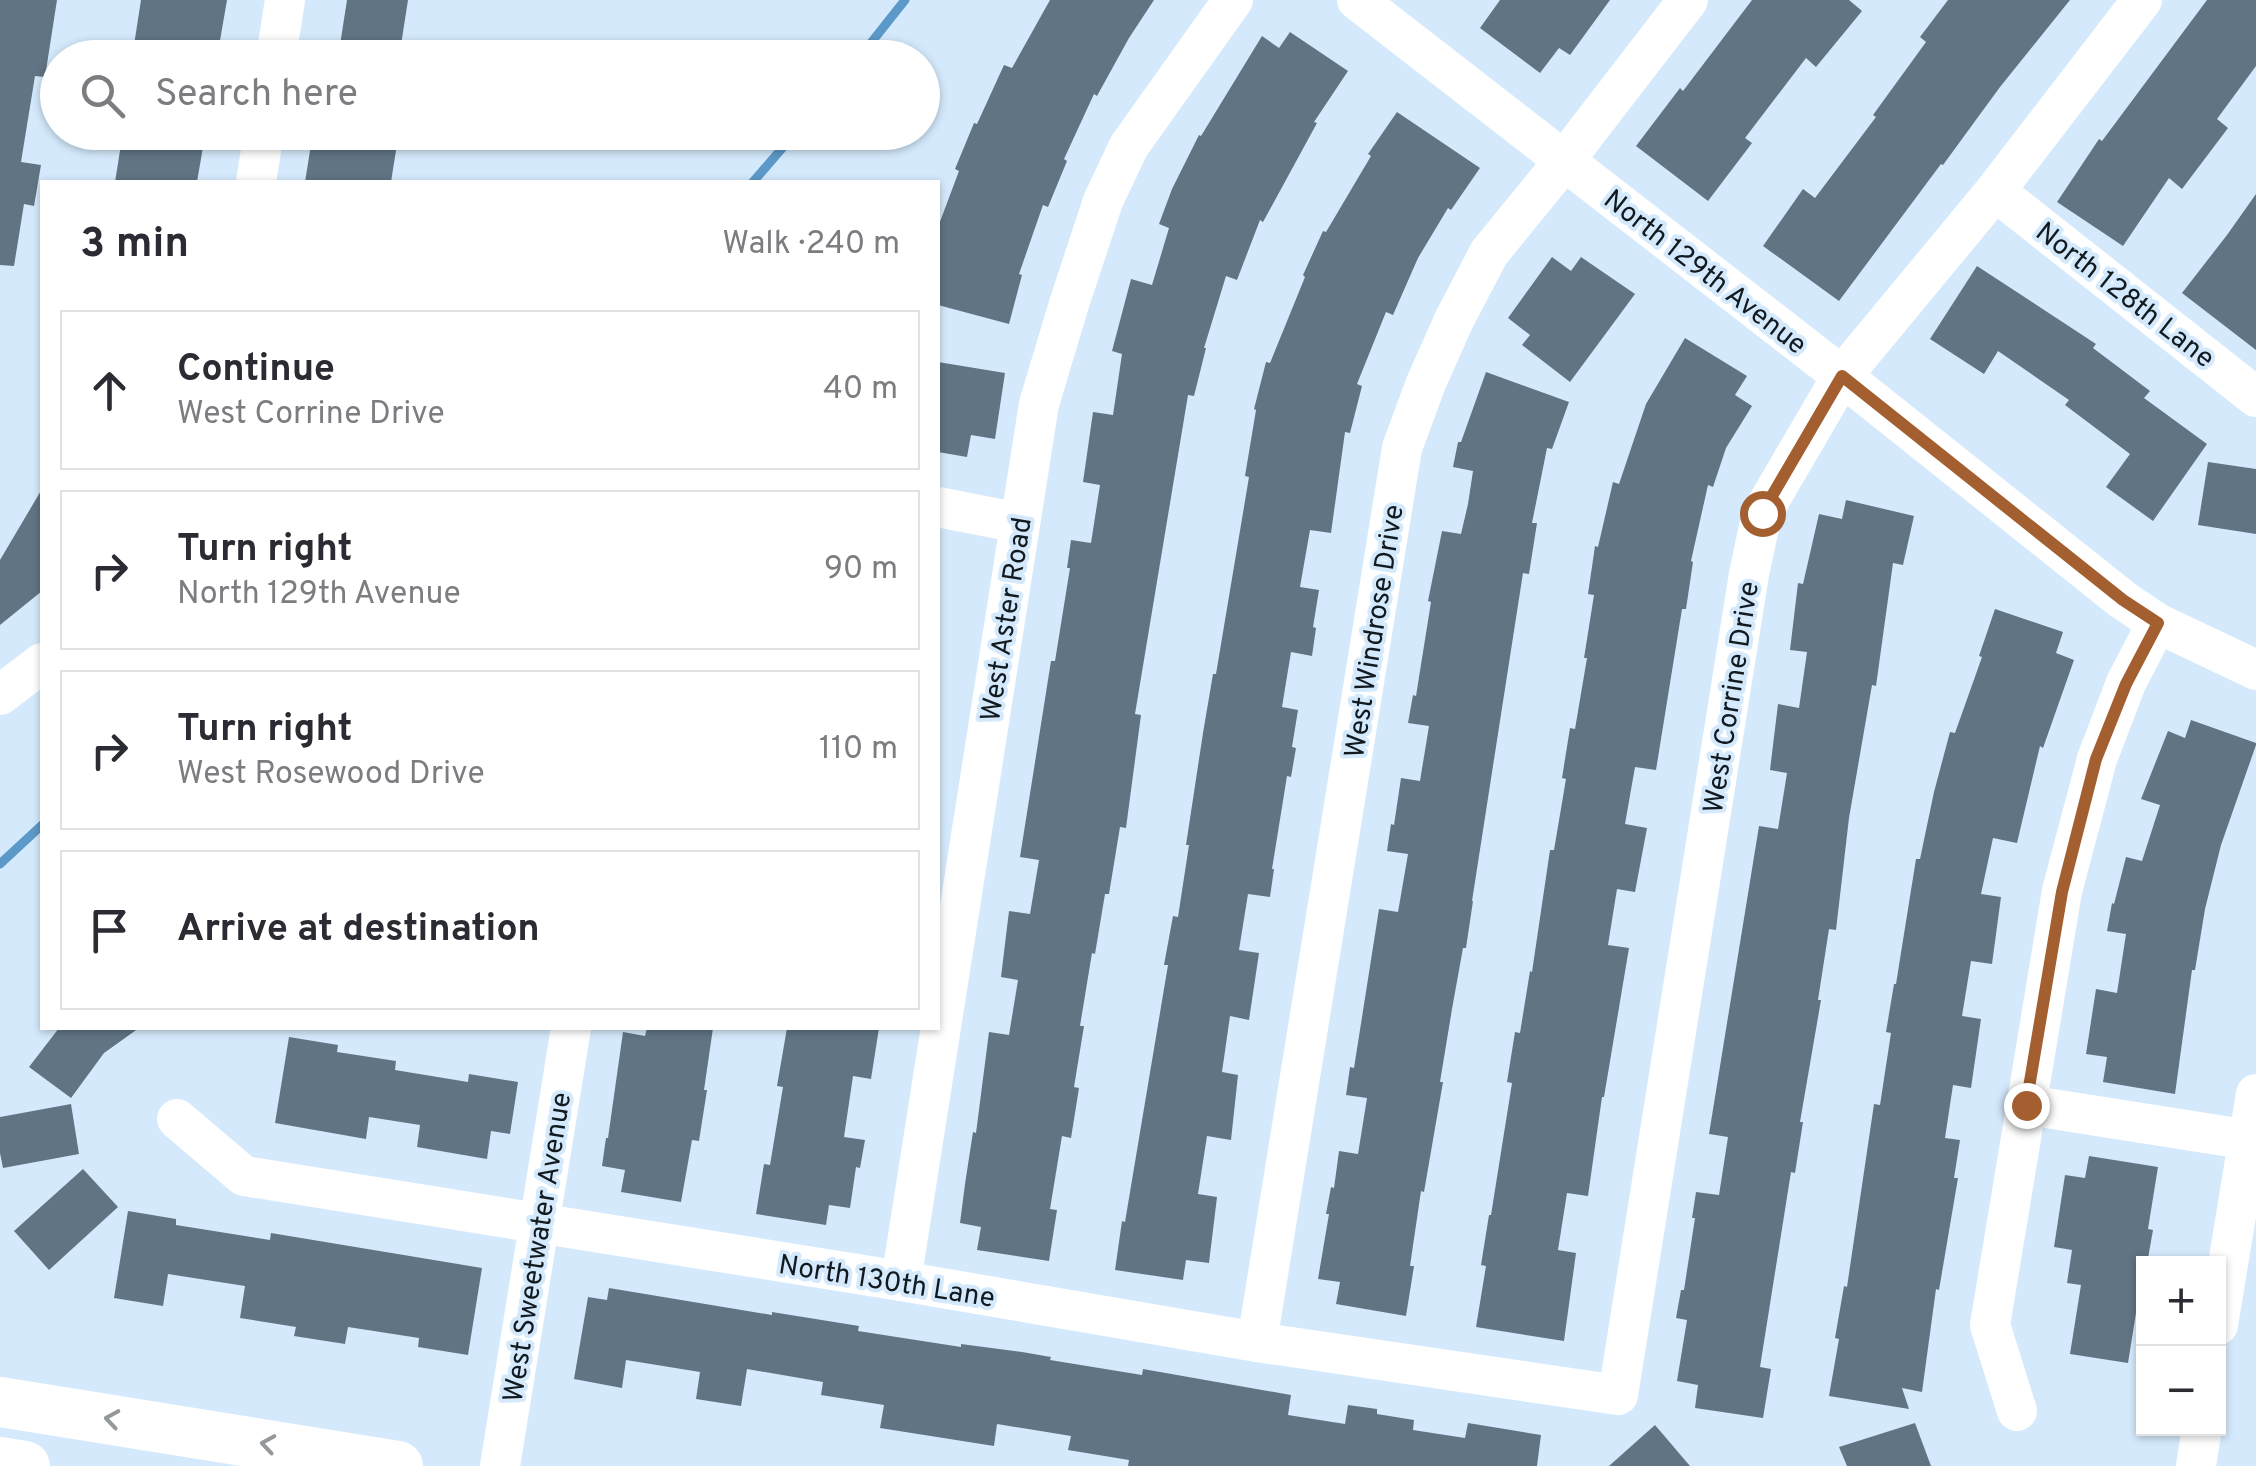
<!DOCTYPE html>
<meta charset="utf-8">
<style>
:root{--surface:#fff;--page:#f2f2f3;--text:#2b2b33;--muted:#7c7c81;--line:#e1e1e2}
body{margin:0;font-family:Overpass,sans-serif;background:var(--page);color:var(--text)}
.controls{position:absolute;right:30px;bottom:30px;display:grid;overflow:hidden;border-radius:0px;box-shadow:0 2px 8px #0004}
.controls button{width:90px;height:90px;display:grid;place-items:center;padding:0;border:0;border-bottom:2px solid var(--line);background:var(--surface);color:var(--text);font:50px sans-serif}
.stop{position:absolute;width:30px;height:30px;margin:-22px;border:8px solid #a35f2f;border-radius:50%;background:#fff}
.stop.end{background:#a35f2f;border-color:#fff;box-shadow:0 2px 10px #0008}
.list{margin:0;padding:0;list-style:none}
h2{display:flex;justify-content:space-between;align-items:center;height:130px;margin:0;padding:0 40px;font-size:42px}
h2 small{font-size:32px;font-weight:400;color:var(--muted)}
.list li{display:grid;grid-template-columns:65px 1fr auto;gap:30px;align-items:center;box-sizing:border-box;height:160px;margin:0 20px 20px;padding:0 20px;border:2px solid var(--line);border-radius:0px}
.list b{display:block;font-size:38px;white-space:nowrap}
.list p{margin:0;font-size:32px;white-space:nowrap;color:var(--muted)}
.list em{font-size:32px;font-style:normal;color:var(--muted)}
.icon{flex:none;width:55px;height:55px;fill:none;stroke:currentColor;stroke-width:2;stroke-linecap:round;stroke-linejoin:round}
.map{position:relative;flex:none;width:2256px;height:1466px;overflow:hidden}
.search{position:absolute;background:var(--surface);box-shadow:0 2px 8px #0004;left:40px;top:40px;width:900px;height:110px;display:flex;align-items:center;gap:25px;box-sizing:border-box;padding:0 35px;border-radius:55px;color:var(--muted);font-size:38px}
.panel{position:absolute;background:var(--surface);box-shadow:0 2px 8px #0004;left:40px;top:180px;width:900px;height:850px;border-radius:0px}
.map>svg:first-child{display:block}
</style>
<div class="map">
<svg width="2256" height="1466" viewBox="0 0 2256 1466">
<rect width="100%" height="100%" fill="#d4eafc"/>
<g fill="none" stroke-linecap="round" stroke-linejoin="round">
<g stroke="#5d99c8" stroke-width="9">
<polyline points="859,58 905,0"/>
<polyline points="753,182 796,132"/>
<polyline points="0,864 42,825"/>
</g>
</g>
<g fill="#617484">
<polygon points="0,0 57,0 45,77 35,76 21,162 41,165 34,206 24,204 14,266 0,265"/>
<polygon points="141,0 227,0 217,58 132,58"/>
<polygon points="347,0 408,0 399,58 338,58"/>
<polygon points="1050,0 1154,0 1129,38 1097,96 1094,94 1064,159 1067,161 1048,207 1043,205 1019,274 1022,275 1009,324 938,305 938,227 959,171 955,169 974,123 977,124 1004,65 1012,68"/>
<polygon points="1500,0 1610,0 1570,55 1559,48 1540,73 1480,28"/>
<polygon points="1752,0 1849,0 1862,11 1816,67 1806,58 1745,138 1752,143 1708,201 1636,146 1680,88 1683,91"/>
<polygon points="1948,0 2070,0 2000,87 1943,165 1941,164 1839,301 1763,246 1803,189 1815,198 1876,117 1873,115 1926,42 1920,37"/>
<polygon points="2207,0 2256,0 2256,66 2217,119 2228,128 2182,189 2169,178 2123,246 2057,202 2099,139 2102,141"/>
<polygon points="1290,32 1348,71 1314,122 1317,123 1263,222 1260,220 1237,280 1226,276 1204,348 1206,348 1194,396 1188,395 1135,714 1141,715 1126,828 1120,827 1109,894 1105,894 1095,954 1092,953 1080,1026 1084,1026 1074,1087 1079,1088 1071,1138 1062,1136 1050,1209 1057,1210 1049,1261 977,1250 981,1227 960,1223 965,1184 973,1132 976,1133 989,1032 1009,1035 1018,980 1001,977 1009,911 1030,914 1039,860 1020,857 1051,661 1055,661 1070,568 1067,568 1071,540 1091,543 1100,485 1083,482 1093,412 1113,415 1122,354 1112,351 1131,279 1152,285 1169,228 1159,224 1172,189 1199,135 1201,136 1262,36 1279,48"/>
<polygon points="1397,112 1480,168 1451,210 1448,208 1418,258 1393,315 1386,312 1357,384 1362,386 1350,433 1345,432 1331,533 1310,530 1300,587 1319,590 1313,627 1316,628 1312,656 1291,652 1282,707 1298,710 1292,747 1296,748 1291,777 1287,776 1272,869 1274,869 1270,897 1248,894 1239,950 1259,953 1249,1020 1230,1016 1222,1072 1238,1075 1231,1140 1207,1136 1198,1194 1217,1197 1209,1263 1186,1260 1183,1280 1115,1270 1122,1221 1125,1222 1168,965 1164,965 1173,916 1178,917 1189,845 1186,845 1203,733 1213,674 1216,674 1249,477 1245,476 1256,410 1254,409 1266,362 1270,363 1305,277 1303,275 1323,231 1326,232 1371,156 1368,154"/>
<polygon points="123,132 188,132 188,138 204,141 197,182 115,182"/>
<polygon points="313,132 397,144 391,182 305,182"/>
<polygon points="2256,194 2256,350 2182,293 2227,235"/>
<polygon points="1552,257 1571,271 1581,257 1635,294 1570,382 1522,345 1530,335 1508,318"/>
<polygon points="1977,266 2096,344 2093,348 2150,391 2144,398 2207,444 2153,521 2106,487 2130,454 2065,405 2069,400 1998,351 1984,374 1930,339"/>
<polygon points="1685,338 1747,376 1735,395 1752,406 1726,448 1713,487 1708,485 1691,561 1693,562 1686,609 1682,609 1656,770 1635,767 1625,824 1647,828 1635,892 1617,889 1608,945 1629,948 1604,1097 1602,1097 1588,1196 1567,1193 1558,1250 1576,1253 1564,1341 1476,1327 1486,1266 1481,1265 1489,1215 1491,1215 1512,1083 1507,1082 1515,1032 1520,1033 1530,971 1532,972 1550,850 1554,850 1566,779 1562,778 1570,728 1575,729 1587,658 1584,658 1594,595 1588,594 1595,546 1598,547 1613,482 1619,484 1646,404"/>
<polygon points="938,362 1005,373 995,439 971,435 967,457 938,452"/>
<polygon points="1486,372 1569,402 1552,449 1547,448 1532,523 1537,523 1529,574 1523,573 1472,901 1473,901 1466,948 1463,948 1452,1009 1440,1082 1443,1082 1424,1192 1421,1191 1410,1266 1414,1266 1406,1316 1336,1304 1340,1282 1318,1279 1329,1214 1326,1214 1331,1187 1334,1188 1339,1151 1358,1154 1367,1098 1346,1095 1350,1067 1354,1068 1379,909 1398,912 1408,854 1387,851 1391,824 1394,825 1401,778 1420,781 1429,726 1408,723 1413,695 1416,696 1431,602 1428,601 1442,531 1461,534 1468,504 1473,471 1453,467 1458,442 1461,442"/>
<polygon points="2208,462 2256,469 2256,534 2198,525"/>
<polygon points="42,489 42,591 0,625 0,560"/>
<polygon points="1846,500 1914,516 1903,565 1893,563 1876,686 1872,685 1849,818 1836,930 1829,929 1818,1000 1821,1000 1800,1122 1803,1122 1795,1173 1791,1172 1760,1367 1771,1369 1763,1418 1695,1408 1698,1385 1677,1381 1687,1320 1676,1318 1681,1290 1684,1290 1695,1218 1692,1218 1696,1192 1719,1195 1728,1137 1709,1134 1759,826 1778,829 1787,773 1770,770 1778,704 1799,708 1807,652 1790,650 1798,583 1803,584 1819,514 1842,519"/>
<polygon points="1995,609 2063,632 2056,653 2074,660 2043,748 2040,746 2017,843 1993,838 1981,894 2001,897 1992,964 1971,961 1962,1016 1981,1019 1971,1088 1953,1085 1945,1138 1960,1140 1954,1178 1958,1178 1939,1290 1936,1289 1922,1392 1902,1388 1909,1409 1829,1396 1839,1339 1835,1338 1844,1286 1847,1287 1874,1104 1880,1105 1891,1033 1886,1032 1894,984 1896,984 1916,859 1920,859 1934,792 1950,732 1955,733 1982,657 1979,656"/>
<polygon points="2191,720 2256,743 2256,745 2221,845 2205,909 2195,970 2192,970 2175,1094 2103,1082 2107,1057 2086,1054 2096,989 2117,993 2126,934 2107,931 2112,903 2114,904 2126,857 2142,861 2160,805 2141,799 2168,731 2185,738"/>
<polygon points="59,1028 139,1028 104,1053 71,1098 29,1067"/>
<polygon points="647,1028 713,1028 704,1090 707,1090 699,1141 692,1140 681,1202 621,1192 625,1170 602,1166 606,1138 608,1138 623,1032 645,1036"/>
<polygon points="787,1028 879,1028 871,1079 853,1076 844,1137 865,1140 860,1168 856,1167 850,1208 829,1205 826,1225 756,1214 764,1164 770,1165 783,1087 777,1086"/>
<polygon points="289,1037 338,1045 337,1052 396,1061 395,1070 468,1082 469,1074 518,1082 510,1134 491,1131 487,1159 417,1147 420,1125 369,1117 366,1139 275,1123"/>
<polygon points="71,1104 79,1154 3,1168 0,1153 0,1117"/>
<polygon points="2089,1156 2158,1167 2148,1229 2153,1230 2147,1264 2144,1264 2144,1295 2139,1294 2128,1363 2070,1354 2081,1285 2067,1283 2072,1250 2054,1247 2065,1175 2085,1178"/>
<polygon points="83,1169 118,1207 49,1270 14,1231"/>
<polygon points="128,1211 176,1219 176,1225 270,1240 271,1233 482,1268 468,1355 418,1347 419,1338 348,1327 345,1344 294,1336 296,1327 240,1318 245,1286 168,1274 163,1306 114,1298"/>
<polygon points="609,1288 772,1315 772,1312 859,1326 858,1331 961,1347 961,1344 1022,1352 1051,1357 1050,1360 1142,1375 1143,1369 1291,1395 1288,1415 1345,1424 1348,1405 1377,1409 1377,1414 1414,1420 1413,1430 1465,1438 1468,1423 1541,1435 1537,1466 1128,1466 1129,1460 1068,1450 1071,1436 997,1424 994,1446 880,1428 884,1405 821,1395 823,1382 747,1369 741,1406 696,1399 700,1372 626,1360 622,1388 574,1379 588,1297 607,1300"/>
<polygon points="1915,1423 1931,1466 1847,1466 1839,1447"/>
<polygon points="1655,1425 1690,1466 1609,1466"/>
</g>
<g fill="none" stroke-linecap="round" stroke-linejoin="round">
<g stroke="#fff" stroke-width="40">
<polyline points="1357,0 1842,376 2123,600 2157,623 2256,670"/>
<polyline points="276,58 285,0"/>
<polyline points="256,182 264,132"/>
<polyline points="1995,191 2256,397"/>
<polyline points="938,507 1020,523"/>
<polyline points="0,695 42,663"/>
<polyline points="2027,1105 2256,1141"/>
<polyline points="177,1119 244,1176 901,1281 1257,1342 1618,1395 1749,574 1762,513 1842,376 1995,191 2142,0"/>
<polyline points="901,1281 1039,404 1069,304 1103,201 1129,146 1233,0"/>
<polyline points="2218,1325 2256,1094"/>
<polyline points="1257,1342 1402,448 1426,383 1454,320 1489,253 1564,161 1688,0"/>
<polyline points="2017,1411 1990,1325 2062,891 2097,759 2126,683 2157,623"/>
<polyline points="500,1466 571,1028"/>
<polyline points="2196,1466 2202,1428"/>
</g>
<g stroke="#fff" stroke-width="50">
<polyline points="0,1402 398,1466"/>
<polyline points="0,1462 25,1466"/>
</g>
</g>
<defs><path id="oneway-chevron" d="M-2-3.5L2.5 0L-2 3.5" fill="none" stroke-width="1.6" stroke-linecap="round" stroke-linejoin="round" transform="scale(2.5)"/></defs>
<g stroke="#94989b">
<use href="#oneway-chevron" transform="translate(112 1419) rotate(-171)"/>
<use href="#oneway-chevron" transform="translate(268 1444) rotate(-171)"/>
</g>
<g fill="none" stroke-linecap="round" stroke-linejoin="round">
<polyline stroke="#a35f2f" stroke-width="12" points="1762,513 1842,376 2123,600 2158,623 2126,684 2096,759 2062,892 2026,1105"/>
</g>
<g text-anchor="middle" stroke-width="8" stroke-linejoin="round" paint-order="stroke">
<g font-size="28" fill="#121a20" stroke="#d4eafc">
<text transform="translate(1706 271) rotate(38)" y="10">North 129th Avenue</text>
<text transform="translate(2126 294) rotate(38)" y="10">North 128th Lane</text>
<text transform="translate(1005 619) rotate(-81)" y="10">West Aster Road</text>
<text transform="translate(1373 631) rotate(-81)" y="10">West Windrose Drive</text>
<text transform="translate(1730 697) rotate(-81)" y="10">West Corrine Drive</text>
<text transform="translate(536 1247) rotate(-81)" y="10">West Sweetwater Avenue</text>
<text transform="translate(887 1280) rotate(9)" y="10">North 130th Lane</text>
</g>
</g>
</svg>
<div class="controls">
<button>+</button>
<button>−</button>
</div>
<div class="stop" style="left:1762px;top:513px"></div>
<div class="stop end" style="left:2026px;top:1105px"></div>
<div class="search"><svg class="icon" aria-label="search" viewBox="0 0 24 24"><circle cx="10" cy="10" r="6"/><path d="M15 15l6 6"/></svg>Search here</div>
<section class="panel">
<h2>3 min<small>Walk · 240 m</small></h2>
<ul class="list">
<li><svg class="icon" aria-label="ahead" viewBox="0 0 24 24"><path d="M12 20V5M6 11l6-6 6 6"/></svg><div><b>Continue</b><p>West Corrine Drive</p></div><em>40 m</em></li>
<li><svg class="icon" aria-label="right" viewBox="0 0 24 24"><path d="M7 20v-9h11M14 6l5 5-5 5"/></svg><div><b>Turn right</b><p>North 129th Avenue</p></div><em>90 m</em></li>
<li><svg class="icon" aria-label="right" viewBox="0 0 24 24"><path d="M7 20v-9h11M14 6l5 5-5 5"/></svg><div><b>Turn right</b><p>West Rosewood Drive</p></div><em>110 m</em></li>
<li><svg class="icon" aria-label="arrive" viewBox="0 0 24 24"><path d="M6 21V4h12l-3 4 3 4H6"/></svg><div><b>Arrive at destination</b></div></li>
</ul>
</section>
</div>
